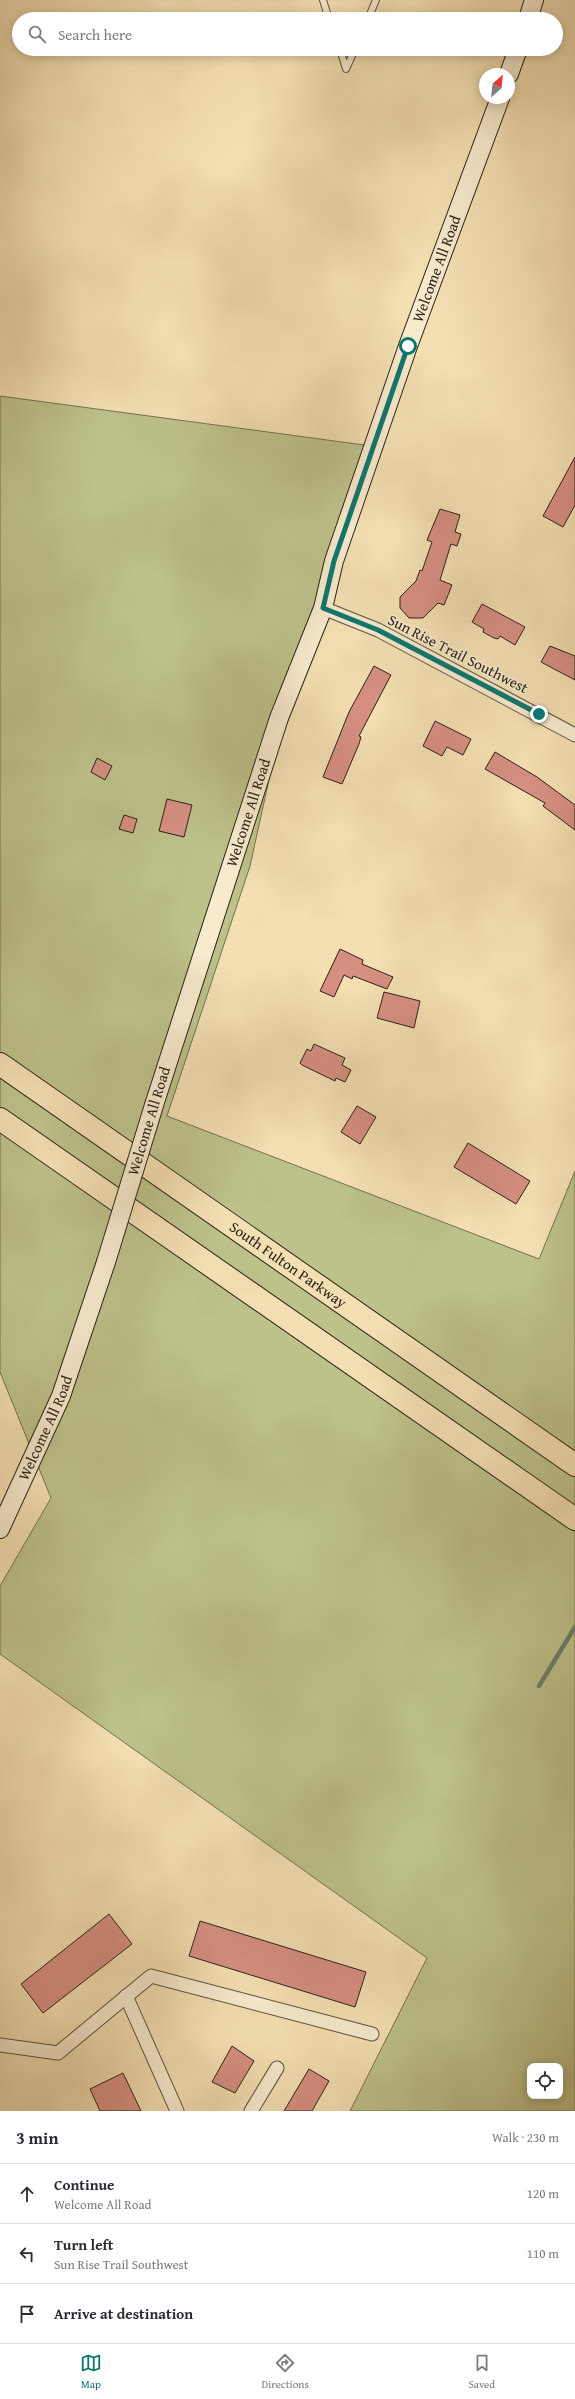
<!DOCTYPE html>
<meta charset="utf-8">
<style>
:root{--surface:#fff;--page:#f2f2f3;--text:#2b2b33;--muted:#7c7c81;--line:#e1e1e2;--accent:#0f766e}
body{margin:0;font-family:"Gentium Book Plus",serif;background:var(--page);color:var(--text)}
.controls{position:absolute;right:12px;bottom:12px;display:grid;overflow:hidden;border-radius:8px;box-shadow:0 2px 10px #0003}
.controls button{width:36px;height:36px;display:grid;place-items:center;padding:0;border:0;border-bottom:1px solid var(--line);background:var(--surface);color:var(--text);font:20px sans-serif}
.compass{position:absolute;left:479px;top:68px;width:36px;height:36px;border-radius:50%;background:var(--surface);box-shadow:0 2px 10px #0003;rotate:27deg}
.stop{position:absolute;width:12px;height:12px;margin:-9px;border:3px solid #0f766e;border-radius:50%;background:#fff}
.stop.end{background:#0f766e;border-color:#fff;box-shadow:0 1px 4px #0008}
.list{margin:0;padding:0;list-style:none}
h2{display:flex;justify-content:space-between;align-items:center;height:52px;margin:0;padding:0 16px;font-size:17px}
h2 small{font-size:13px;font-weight:400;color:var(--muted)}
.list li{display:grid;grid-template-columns:26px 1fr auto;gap:12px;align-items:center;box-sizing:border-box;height:60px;padding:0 16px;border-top:1px solid var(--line)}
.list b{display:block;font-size:15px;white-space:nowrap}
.list p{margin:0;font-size:13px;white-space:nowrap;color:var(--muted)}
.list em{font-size:13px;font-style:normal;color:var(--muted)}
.icon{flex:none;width:22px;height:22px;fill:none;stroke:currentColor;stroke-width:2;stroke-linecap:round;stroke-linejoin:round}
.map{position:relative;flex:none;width:575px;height:2111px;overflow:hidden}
.search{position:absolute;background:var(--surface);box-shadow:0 2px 10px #0003;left:12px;right:12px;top:12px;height:44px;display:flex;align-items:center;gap:10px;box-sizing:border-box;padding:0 14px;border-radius:22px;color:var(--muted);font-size:15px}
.sheet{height:232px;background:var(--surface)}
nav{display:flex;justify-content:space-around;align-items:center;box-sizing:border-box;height:56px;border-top:1px solid var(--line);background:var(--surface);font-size:11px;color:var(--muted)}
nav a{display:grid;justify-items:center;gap:2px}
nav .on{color:var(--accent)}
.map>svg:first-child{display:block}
</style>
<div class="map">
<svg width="575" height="2111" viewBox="0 0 575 2111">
<rect width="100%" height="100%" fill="#f3dfb2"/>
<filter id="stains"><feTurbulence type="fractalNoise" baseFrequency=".005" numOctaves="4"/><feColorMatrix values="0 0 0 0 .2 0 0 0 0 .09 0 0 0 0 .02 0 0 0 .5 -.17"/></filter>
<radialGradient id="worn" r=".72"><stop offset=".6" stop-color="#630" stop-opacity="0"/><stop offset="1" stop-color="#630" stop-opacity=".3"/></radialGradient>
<path fill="#bdc18a" stroke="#747250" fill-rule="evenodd" d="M0 396 372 446 274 757 250 866 167 1116 539 1259 575 1171V2111H350L427 1958 0 1654V1586L51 1498 0 1372ZM530 2066H560V2096H530Z"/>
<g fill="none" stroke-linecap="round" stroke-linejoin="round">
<polyline stroke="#6f7f6d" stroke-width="4.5" points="539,1686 575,1627"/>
</g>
<g fill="#d68f81" stroke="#2b2217">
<polygon points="575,457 575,505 563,527 543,516"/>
<polygon points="440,509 460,515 455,532 461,534 457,546 451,544 440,580 452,585 444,605 438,603 423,618 409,618 400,608 400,597 416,581 420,570 422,571 432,542 427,540"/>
<polygon points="482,604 525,627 515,645 500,636 498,639 494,638 483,632 484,629 472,622"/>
<polygon points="550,646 575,656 575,680 541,662"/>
<polygon points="374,666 391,675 359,736 361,737 359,744 342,784 323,777 349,712"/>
<polygon points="435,721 471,739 463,755 447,747 442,756 423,746"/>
<polygon points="495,752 537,777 575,805 575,830 543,806 545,803 485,769"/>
<polygon points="97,758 112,766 105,780 91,772"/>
<polygon points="167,799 192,805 184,837 159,831"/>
<polygon points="124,815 137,819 133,833 119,829"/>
<polygon points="340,949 363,960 362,964 393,977 387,989 353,976 352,979 344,975 334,997 320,991"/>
<polygon points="384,992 420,1001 414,1028 377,1018"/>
<polygon points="314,1044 345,1058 342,1065 351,1070 345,1082 336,1078 335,1081 302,1065 300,1063 307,1049 311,1051"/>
<polygon points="357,1106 376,1117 360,1144 341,1132"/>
<polygon points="468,1143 530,1181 516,1204 454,1167"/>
<polygon points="109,1914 132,1944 43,2013 21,1984"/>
<polygon points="200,1921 366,1972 355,2007 189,1956"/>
<polygon points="232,2046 254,2061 235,2093 212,2082"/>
<polygon points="309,2069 329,2081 312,2111 284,2111"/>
<polygon points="123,2073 141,2111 100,2111 90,2089"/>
</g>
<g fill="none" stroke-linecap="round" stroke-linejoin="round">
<g stroke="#5d513e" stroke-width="8">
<g id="lane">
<polyline points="323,0 329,19"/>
<polyline points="368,19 376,0"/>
<polyline points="340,49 346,69 355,49"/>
</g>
</g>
<g stroke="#5d513e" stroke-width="15">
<g id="street">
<polyline points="323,608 378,630 575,735"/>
<polyline points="126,1996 177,2111"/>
<polyline points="0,2045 58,2053 151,1976 372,2034"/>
<polyline points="251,2111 277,2068"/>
</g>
</g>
<g stroke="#2b2217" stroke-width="20">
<g id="secondary">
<polyline points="528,19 534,0"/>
<polyline points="509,74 518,49"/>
<path id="s1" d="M155 1102 279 718 323 608 334 561 408 346 500 98"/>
<path id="s2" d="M0 1529 61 1396 106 1262"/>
</g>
</g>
<g stroke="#2b2217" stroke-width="24">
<g id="highway">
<path id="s3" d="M0 1064 575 1465"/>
<polyline points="0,1119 575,1519"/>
</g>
</g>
<use href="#lane" stroke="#f7eacd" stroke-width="6"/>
<use href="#street" stroke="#f7eacd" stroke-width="13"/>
<use href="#secondary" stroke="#f7eacd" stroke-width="18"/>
<use href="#highway" stroke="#f3dfb2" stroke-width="22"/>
<g stroke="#2b2217" stroke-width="20" stroke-linecap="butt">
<polyline id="secondary-bridge" points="106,1262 155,1102"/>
</g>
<use href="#secondary-bridge" stroke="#f7eacd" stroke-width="18"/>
</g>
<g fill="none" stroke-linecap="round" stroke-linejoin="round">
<polyline stroke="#0f766e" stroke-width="5" points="408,346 334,561 323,608 378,630 539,714"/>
</g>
<g text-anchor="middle" stroke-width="3" stroke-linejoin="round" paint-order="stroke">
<g font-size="15" fill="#2b2217" stroke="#f7eacd">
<text dy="5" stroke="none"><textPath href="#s1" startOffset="880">Welcome All Road</textPath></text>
<text transform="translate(458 654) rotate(27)" y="5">Sun Rise Trail Southwest</text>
<text dy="5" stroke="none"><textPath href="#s1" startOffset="304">Welcome All Road</textPath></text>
<text transform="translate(149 1121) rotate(-73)" y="5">Welcome All Road</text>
<text dy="5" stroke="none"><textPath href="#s3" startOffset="351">South Fulton Parkway</textPath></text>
<text dy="5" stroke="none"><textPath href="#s2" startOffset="111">Welcome All Road</textPath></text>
</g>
</g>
<rect width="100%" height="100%" filter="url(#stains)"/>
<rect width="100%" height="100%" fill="url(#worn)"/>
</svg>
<div class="controls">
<button><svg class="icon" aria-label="locate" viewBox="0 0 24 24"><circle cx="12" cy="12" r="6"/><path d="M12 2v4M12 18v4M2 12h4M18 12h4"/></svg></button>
</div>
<svg class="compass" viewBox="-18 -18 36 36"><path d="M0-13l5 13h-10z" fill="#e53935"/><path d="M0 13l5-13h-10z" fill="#7c7c81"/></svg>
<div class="stop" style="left:408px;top:346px"></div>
<div class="stop end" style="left:539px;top:714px"></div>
<div class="search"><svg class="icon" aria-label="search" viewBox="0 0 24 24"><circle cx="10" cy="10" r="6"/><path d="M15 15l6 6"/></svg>Search here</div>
</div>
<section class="sheet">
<h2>3 min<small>Walk · 230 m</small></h2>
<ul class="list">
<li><svg class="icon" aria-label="ahead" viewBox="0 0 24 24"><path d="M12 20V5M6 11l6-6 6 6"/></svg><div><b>Continue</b><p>Welcome All Road</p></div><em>120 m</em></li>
<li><svg class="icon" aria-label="left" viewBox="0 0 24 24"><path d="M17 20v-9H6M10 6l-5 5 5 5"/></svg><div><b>Turn left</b><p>Sun Rise Trail Southwest</p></div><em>110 m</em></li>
<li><svg class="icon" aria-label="arrive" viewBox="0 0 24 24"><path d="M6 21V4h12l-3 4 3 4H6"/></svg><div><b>Arrive at destination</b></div></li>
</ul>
</section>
<nav>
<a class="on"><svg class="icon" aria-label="map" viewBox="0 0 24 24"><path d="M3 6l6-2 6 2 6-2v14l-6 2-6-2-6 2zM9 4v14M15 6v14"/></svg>Map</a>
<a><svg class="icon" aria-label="directions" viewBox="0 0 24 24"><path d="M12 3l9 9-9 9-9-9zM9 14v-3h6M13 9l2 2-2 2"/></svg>Directions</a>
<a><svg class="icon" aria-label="saved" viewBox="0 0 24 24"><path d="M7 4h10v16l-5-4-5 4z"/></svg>Saved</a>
</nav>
